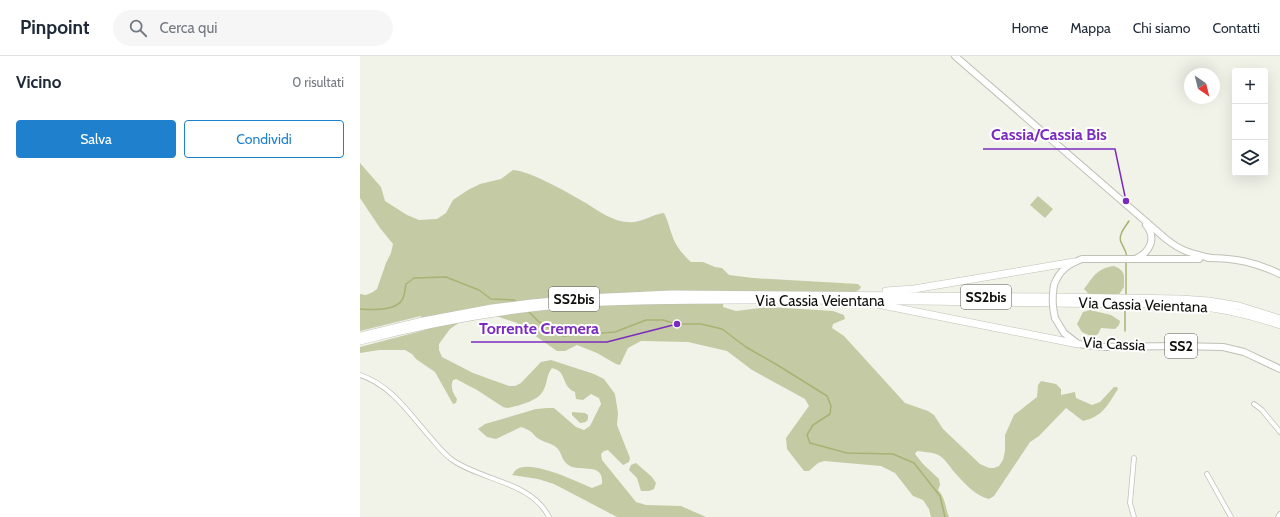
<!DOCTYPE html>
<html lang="it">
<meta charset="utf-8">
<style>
:root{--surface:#fff;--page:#f6f6f7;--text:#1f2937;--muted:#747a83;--line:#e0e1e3;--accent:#1f81cd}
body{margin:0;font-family:Cabin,sans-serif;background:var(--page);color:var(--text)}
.controls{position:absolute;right:12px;top:12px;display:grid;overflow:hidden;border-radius:4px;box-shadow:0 4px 16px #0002}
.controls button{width:36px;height:36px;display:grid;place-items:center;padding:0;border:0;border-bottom:1px solid var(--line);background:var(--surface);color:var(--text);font:20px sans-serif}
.compass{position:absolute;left:824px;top:12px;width:36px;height:36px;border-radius:50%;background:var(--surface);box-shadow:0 4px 16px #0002;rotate:145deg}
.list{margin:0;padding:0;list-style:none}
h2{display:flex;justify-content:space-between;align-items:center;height:52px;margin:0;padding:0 16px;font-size:17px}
h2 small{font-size:13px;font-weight:400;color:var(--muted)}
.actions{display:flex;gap:8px;padding:12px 16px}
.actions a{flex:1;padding:9px 0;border:1px solid var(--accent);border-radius:4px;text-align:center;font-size:14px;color:var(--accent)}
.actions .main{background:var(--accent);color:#fff}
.icon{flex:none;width:22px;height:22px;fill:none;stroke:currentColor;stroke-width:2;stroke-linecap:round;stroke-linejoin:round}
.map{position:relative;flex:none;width:920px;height:461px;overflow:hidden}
header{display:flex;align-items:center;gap:24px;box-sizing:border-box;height:56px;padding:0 20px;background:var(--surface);border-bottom:1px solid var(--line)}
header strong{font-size:19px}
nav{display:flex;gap:22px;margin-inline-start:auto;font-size:14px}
.search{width:280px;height:36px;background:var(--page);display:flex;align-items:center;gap:10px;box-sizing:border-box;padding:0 14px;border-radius:22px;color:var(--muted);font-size:15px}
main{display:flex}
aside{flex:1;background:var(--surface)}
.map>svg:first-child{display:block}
</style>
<header>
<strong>Pinpoint</strong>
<div class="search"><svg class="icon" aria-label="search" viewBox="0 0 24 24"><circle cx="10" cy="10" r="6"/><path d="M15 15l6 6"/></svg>Cerca qui</div>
<nav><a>Home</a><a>Mappa</a><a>Chi siamo</a><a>Contatti</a></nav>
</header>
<main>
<aside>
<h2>Vicino<small>0 risultati</small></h2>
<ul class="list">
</ul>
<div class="actions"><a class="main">Salva</a><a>Condividi</a></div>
</aside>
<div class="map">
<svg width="920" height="461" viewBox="0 0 920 461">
<rect width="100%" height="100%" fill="#f1f3e9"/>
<g fill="#c4caa3">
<path d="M0 107 21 131 25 145 47 159 59 164 77 163 86 157 93 144 108 134 120 128 141 123 153 114C171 115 210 138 226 147 240 156 256 168 274 166 285 165 293 158 304 157 308 165 309 171 312 179 315 189 323 199 331 206H343L355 211 362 212 369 219 393 222 498 228 501 231 499 234 492 237 388 235 368 236 364 239 363 251 376 255 409 251 473 255 484 259 485 263 473 268 472 272 484 280 545 347 568 355 574 359 583 373 620 408 629 412H634L639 410 643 404 645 395V379L654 359 677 341 678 329 681 325 696 328 701 333V339L715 336 716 342 732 349 740 346 754 331H757L758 333C747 350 743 360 723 365L706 352 679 380 670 386 634 440 629 443C616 440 605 428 596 418 590 412 585 401 576 398 570 396 563 396 557 395L555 398 563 408 579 423 580 429 578 434C586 443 585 451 589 461H571L569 453 563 444 553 440 535 417 521 410 464 405 458 407 449 415H444L427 393 426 382 449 350 445 343 392 314 367 295 328 286 281 285 268 292 260 309 256 308 237 297 217 289 205 295H197L157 267 136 260 100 266 90 273 79 288V294L82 301 113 317 149 330H155L161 327 181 306 191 304 234 318 244 323 255 338 258 357 257 369 270 402 269 406 263 409 248 394 244 395 241 398 242 404 276 446 286 449 321 450 346 461H257L194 428 178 423 152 419C154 417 154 415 156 414 169 402 218 426 232 432L242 428C244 406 222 416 210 410 202 406 202 398 198 393 193 387 185 387 179 383 175 381 173 377 170 375 167 373 164 372 161 371L136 383 127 381 118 373 125 368 176 353 187 352H194L216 371 224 374 230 370 241 348 239 342 231 338 223 344 216 343 215 336C213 335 210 334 209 332 202 324 205 315 192 312 186 319 188 327 183 335 178 345 158 350 147 352L143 351 117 334 96 323 93 324C90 332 93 337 97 343L96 347 93 348 75 316 56 303 52 298 45 294H19L0 297V291L65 274 61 260 0 275V238L6 239 13 236 17 233 26 207 31 197 33 188 20 172 0 142Z"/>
<polygon points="678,140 693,153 685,162 670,149"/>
<path d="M754 210C766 215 764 219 764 231L758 240 729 238 724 233C734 220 736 213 754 210Z"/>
<polygon points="730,254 751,259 760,265 759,269 755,273 741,272 738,278 733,281 722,276 717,268 723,256"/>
<polygon points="212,356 225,357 228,359 228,363 226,366 220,367 212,359"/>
<polygon points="276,407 292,421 296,427 294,433 289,435 281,435 277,422 269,414 271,409"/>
</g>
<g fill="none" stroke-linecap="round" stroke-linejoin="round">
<g stroke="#aab273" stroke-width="1.5">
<path d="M767 201C766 194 763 191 761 186 758 179 765 171 769 165"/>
<polyline points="766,241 766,204"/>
<path d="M0 253C12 254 35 255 42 244 45 240 45 233 46 228L54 222 86 221 119 234 131 243 154 244 157 246"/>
<polyline points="168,255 179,266 203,280 255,276 286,264 303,264 317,268 341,268 362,273 386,291 419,310 467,340 471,350 470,358 453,369 447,379 450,387 487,397 533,398 554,407 580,440 585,461"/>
<polyline points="765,275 765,250"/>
</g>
<g stroke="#bfc1b7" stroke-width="5.5">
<g id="street">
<path d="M0 319C31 329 49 357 70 381 77 389 83 397 91 403 121 425 171 425 189 461"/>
<polyline points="894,348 902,354 920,376"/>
<polyline points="847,418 871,461"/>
<polyline points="774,461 770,447 774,402"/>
<polyline points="918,461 920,458"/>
</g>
</g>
<g stroke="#bfc1b7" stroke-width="8">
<g id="primary">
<path d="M595 0 806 183C821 195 832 198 851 202"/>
<path d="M848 202C875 202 895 206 920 218"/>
<path d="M775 203C790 197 797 182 786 169"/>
<path d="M694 229C699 215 708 208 722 203H839"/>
<polyline points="695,262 704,277 718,288 743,291 815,290 863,291 884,296 920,313"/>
</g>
</g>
<g stroke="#bfc1b7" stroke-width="8">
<g id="highway">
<polyline points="526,235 554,233 714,206"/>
<polyline points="517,248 718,288"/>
<polyline points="0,280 63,265 132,252 172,247 226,242 311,238 697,241 821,243 849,245 879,250 920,263"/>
<path d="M0 285C73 266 149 252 224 247 293 243 362 244 431 244 561 244 690 248 820 248 856 251 886 257 920 269"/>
</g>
</g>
<use href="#street" stroke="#fff" stroke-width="4"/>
<use href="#primary" stroke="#fff" stroke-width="6"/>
<use href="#highway" stroke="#fff" stroke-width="7"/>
<g stroke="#bfc1b7" stroke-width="8" stroke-linecap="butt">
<path id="primary-bridge" d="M694 229C692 240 692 250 695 262"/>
</g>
<use href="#primary-bridge" stroke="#fff" stroke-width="6"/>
</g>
<g text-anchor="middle" stroke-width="4" stroke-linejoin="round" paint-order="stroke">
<g fill="#fff" stroke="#575855" stroke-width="1">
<rect x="601" y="229" width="50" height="24" rx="3"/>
<rect x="189" y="231" width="50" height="24" rx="3"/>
<rect x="805" y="278" width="32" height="24" rx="3"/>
</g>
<g font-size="14" font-weight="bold" fill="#0f100c">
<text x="626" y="246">SS2bis</text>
<text x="214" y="248">SS2bis</text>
<text x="821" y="295">SS2</text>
</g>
<g font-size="15" fill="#0f100c" stroke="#fff">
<text x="460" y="250">Via Cassia Veientana</text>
<text transform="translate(783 249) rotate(2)" y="5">Via Cassia Veientana</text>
<text transform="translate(754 288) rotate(3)" y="5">Via Cassia</text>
</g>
</g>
<path fill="none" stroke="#7b2cbf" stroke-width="1.5" d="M766 145L755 93H623M317 268L247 286H111"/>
<g fill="#7b2cbf" stroke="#fff" stroke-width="1.5">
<circle cx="766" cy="145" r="4"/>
<circle cx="317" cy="268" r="4"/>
</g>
<g font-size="16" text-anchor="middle" font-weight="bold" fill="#7b2cbf" stroke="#fff" stroke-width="4" stroke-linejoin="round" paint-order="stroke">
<text x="689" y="84">Cassia/Cassia Bis</text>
<text x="179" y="278">Torrente Cremera</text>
</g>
</svg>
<div class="controls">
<button>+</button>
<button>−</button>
<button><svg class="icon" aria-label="layers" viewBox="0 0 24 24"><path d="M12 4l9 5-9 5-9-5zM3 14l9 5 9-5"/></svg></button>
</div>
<svg class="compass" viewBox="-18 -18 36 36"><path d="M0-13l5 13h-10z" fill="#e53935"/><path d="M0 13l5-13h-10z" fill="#747a83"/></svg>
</div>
</main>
